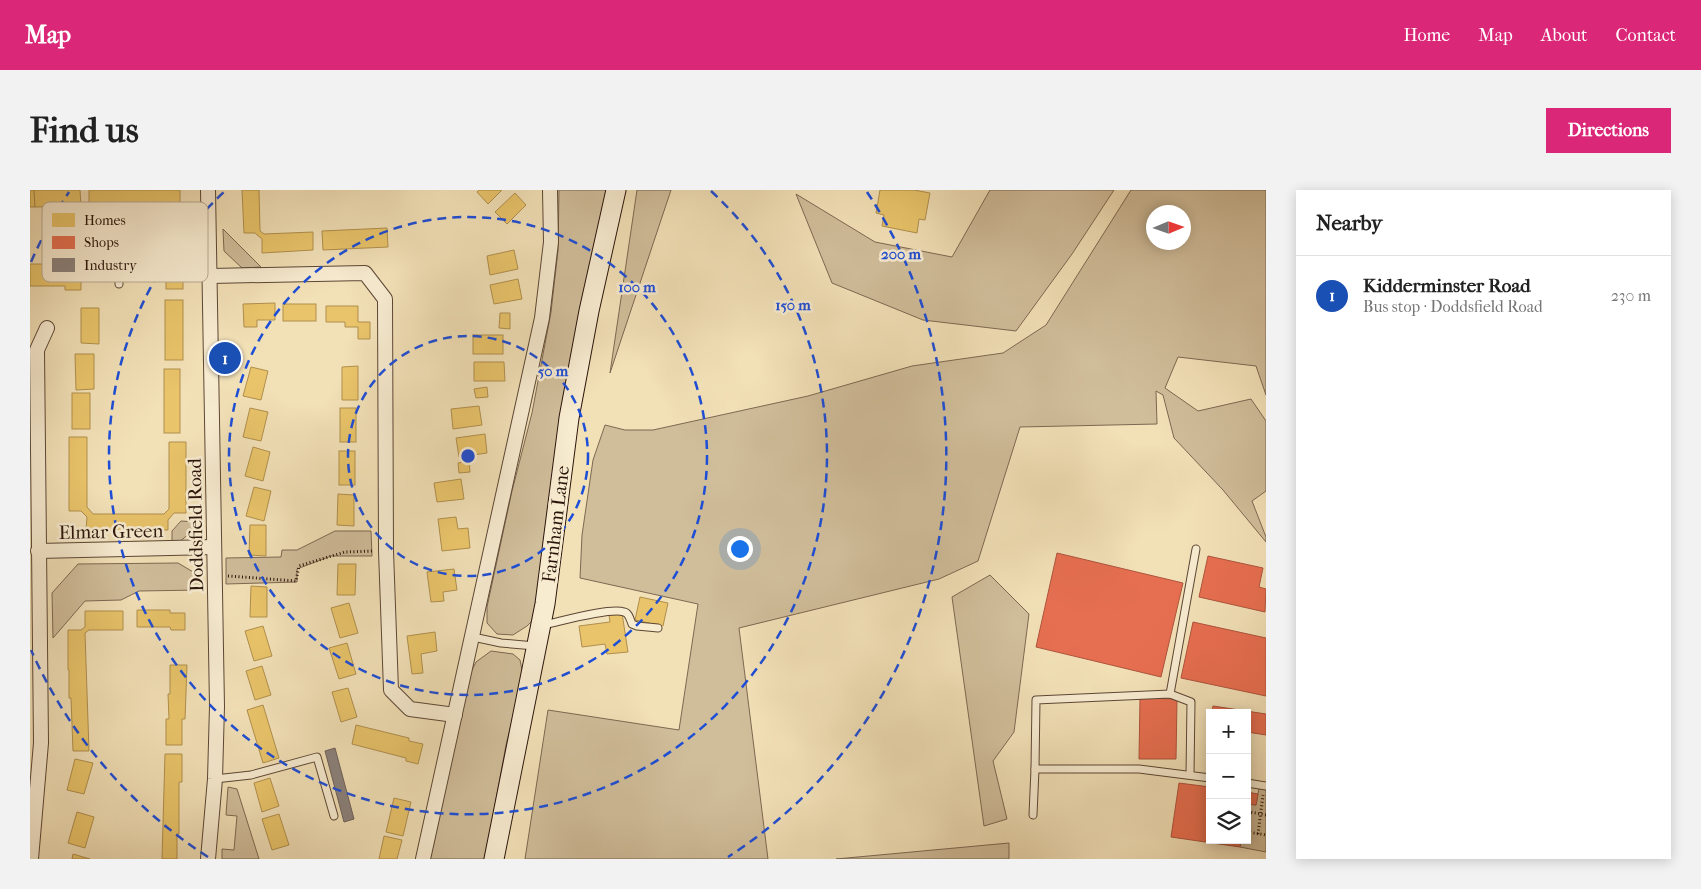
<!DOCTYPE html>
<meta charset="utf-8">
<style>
:root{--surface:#fff;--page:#f2f2f2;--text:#222;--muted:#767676;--line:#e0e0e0;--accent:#db2777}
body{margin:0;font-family:"IM FELL French Canon",serif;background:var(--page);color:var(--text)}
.controls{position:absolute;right:15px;bottom:15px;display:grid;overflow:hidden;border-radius:0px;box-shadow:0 2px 12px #0003}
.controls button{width:45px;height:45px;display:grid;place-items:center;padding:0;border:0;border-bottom:1px solid var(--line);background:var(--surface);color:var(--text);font:25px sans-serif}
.compass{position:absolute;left:1116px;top:15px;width:45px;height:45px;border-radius:50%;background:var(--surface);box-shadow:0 2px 12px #0003;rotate:88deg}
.you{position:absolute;left:709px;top:358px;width:18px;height:18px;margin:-12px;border:4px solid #fff;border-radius:50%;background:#1a73e8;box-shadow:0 0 0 8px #1a73e833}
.badge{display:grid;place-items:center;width:32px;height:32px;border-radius:50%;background:var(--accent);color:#fff;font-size:16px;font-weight:700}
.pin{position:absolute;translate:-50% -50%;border:2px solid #fff;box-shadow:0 1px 5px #0006}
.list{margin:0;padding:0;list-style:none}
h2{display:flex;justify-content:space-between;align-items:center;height:65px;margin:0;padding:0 20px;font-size:21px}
h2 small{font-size:16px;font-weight:400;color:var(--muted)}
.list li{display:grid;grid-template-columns:32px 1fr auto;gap:15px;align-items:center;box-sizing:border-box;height:80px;padding:0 20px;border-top:1px solid var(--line)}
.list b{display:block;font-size:19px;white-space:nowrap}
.list p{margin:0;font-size:16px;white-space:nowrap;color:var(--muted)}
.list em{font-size:16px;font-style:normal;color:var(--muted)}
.icon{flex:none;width:28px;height:28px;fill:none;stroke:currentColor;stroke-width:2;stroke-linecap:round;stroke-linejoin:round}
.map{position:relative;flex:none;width:1236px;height:669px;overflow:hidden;border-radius:0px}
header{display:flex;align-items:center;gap:30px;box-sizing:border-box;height:70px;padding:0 25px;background:var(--accent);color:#fff}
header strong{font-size:24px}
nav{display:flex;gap:28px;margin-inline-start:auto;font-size:18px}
.intro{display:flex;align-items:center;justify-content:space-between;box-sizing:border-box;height:120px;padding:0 30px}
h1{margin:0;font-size:35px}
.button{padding:12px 22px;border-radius:0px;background:var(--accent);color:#fff;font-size:18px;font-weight:700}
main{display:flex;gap:30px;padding:0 30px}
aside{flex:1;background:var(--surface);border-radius:0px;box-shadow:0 2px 12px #0003}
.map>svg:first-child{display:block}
</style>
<header>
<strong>Map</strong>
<nav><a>Home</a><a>Map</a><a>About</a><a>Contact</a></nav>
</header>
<div class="intro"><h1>Find us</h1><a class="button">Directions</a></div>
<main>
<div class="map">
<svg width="1236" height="669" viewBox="0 0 1236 669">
<rect width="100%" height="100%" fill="#f2e0b7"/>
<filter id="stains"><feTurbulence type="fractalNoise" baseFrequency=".004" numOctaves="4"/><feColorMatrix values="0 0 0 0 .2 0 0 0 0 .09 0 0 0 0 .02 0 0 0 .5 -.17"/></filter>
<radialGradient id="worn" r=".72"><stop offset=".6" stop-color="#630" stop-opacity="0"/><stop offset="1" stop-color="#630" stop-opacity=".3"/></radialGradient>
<g fill="#d0bd9a" stroke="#7d6852" fill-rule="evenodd">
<polygon points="529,0 582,0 509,424 497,436 483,445 467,444 457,433 457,417 482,301 502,223 521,122 528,61"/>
<polygon points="607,0 641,0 580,183"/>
<polygon points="960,0 1084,0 1042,64 986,141 893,130 802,93 766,4 845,52 922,67"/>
<path d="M1101 0H1236V205L1226 176 1148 167 1135 198 1168 221 1221 209 1236 231V301L1222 311 1236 347V352L1193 300 1144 248 1133 205 1126 201 1127 234 990 237 948 371 909 389 709 438 738 669H495L518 520 649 540 668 414 550 388 552 345 563 270 575 235 595 240H623L778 206 882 176 973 163 1016 135ZM1124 22H1154V52H1124Z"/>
<polygon points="193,40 193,39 231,77 212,78 194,61"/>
<polygon points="151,331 167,332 168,336 147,354 142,354 142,341"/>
<polygon points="305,341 341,341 342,366 301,366 267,379 267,392 196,394 196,368 251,367 252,360 267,360"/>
<polygon points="148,373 170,386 170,400 109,401 91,410 55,411 23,448 22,403 48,374"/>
<polygon points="960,385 999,424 984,542 963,571 977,629 954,636 922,407"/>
<polygon points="461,461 483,464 490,470 493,485 476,555 455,669 400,669 440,484 446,472"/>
<polygon points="198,597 207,599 229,669 192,669 192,659 204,660 207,626 196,625"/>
<polygon points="1229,598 1236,600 1236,662 1210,657 1211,650 1217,650 1217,614 1226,615"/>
<polygon points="979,653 979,669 806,669"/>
</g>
<g fill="#e9c46a" stroke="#b08f4d">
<polygon points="0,0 4,0 5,17 0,17"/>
<polygon points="4,0 50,0 51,16 5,17"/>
<rect x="59" y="0" width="91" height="17"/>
<polygon points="212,0 229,0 230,41 234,44 283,42 283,60 232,63 232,49 225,43 214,43"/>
<polygon points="449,0 472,0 458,14 447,2"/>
<polygon points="850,0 884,0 900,3 895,30 889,29 887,43 852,36 854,25 846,23"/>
<polygon points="485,3 496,15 477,34 465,22"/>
<polygon points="357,38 358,57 293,60 292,41"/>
<polygon points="484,60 488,79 460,85 457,66"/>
<rect x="136" y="63" width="17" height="36"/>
<polygon points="0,74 35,74 35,80 51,80 51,100 35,100 35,96 0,96"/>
<polygon points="488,89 492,109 464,114 460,95"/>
<rect x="135" y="110" width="18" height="60"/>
<polygon points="245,113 245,130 227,130 227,137 214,137 213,114"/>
<rect x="253" y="114" width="33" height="17"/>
<polygon points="296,116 328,116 328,132 340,132 340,149 328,149 328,137 315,137 315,132 296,132"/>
<polygon points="51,118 69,118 69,154 51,153"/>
<polygon points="470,123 480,123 480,139 469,138"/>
<rect x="443" y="145" width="30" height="19"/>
<polygon points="45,164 64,164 64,199 46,200"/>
<polygon points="444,172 474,172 475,191 444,191"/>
<polygon points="328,176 328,210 312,210 312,177"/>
<polygon points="221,177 238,181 231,210 213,206"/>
<rect x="134" y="179" width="16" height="64"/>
<polygon points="457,197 458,207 446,208 444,199"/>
<rect x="42" y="203" width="18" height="36"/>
<polygon points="449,216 452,235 423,239 421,219"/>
<polygon points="220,218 238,222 231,251 213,247"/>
<rect x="310" y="218" width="16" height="34"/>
<polygon points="455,244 457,263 429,267 426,248"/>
<polygon points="39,247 57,247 57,317 63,324 134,324 139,319 139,252 156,252 156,323 144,323 138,330 138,340 56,340 57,327 51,321 39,321"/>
<polygon points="223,257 240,262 233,291 215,286"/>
<rect x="309" y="261" width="16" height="34"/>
<polygon points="439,271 440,282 429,283 428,273"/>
<polygon points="431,289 434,309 407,312 404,293"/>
<polygon points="224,297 241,301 234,331 216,326"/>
<polygon points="308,304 324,305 324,336 307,335"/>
<polygon points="426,327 428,339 438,338 440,358 412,361 408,329"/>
<polygon points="220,335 236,335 236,366 219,365"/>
<polygon points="308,374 326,374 325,405 307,405"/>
<polygon points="424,379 427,400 413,402 414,411 401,412 397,382"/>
<polygon points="221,396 237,397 237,427 220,427"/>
<polygon points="610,407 638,413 633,436 605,430"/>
<polygon points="319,413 328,443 310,448 301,418"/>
<polygon points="107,420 140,420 140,423 155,423 155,440 141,440 140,437 107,437"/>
<polygon points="55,421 93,421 93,440 59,440 55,443 59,561 43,561 41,508 39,508 39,480 38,480 38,440 51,440 55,437"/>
<polygon points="592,423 598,462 577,464 575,454 552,457 549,436 580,432 579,425"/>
<polygon points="233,436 242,466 224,471 215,441"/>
<polygon points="405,442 407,461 391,464 393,483 382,484 377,446"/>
<polygon points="317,453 326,484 309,489 299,458"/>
<polygon points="140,475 157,475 155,529 152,529 152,555 136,555 136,529 139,529 138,504 140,504"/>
<polygon points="232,476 241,505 225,510 216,481"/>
<polygon points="318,498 327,527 311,532 302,502"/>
<polygon points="233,515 249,568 233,573 217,520"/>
<polygon points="326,535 379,548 379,551 393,554 388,574 376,571 376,568 322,554"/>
<polygon points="135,564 152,564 152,592 149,592 149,644 147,644 147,669 132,669"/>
<polygon points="45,569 63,573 54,604 37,600"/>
<polygon points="240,588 249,616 232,622 224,593"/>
<polygon points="364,608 381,612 373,646 356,642"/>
<polygon points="47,622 64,627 55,658 38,653"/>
<polygon points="249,624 259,655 242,660 232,629"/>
<polygon points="354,646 372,650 367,669 349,669"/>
<polygon points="43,664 60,669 42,669"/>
</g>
<g fill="#e76f51" stroke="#ae543c">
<polygon points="1027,363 1153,393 1131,487 1006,457"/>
<polygon points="1178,366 1233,378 1229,397 1236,399 1235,422 1169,407"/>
<polygon points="1163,432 1236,448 1236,506 1151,488"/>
<polygon points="1110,508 1147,509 1146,569 1109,569"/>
<polygon points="1183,516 1236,524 1236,545 1217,542 1217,523 1182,523"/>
<polygon points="1149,593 1180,597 1180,650 1211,650 1210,657 1141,647"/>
<polygon points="1217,602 1228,604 1226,615 1217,614"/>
</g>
<polygon fill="#8a817c" stroke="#6d605a" points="305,558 324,629 314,632 295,561"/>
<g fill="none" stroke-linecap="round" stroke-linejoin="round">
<g stroke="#5c4735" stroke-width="9">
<g id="lane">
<polyline points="89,94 89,54 179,54"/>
<path d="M513 435C529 432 580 417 594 422 599 423 600 429 602 434L607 436 628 438"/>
<polyline points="443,447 471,453 505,456"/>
<polyline points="1140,504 1166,359"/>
<polyline points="1005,579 1006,510 1140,504 1161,512 1160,585"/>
<polyline points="185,589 221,585 287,567 304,626"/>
<polyline points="1217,593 1236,596"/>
<polyline points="1003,625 1005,579 1109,579 1180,588"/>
</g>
</g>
<g stroke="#5c4735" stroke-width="16">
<g id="street">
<polyline points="178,0 187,516 185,589 178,669"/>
<polyline points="181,86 335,83 355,109 356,361 361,500 380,519 425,525"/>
<polyline points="8,361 184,357"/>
<polyline points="1,669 11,553 7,160 17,138"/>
<polyline points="393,669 512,128 521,52 520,0"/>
</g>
</g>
<g stroke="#2a140a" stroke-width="21">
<polyline id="secondary" points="464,669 515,414 539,228 559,121 586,0"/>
</g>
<g stroke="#2a140a" stroke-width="3" stroke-dasharray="1 2.5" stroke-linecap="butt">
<polyline points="198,386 266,391 269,376 315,362 343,361"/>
<polyline points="1236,625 1220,622 1218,642 1236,645"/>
<polyline points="1228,644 1233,605"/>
</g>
<use href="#lane" stroke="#f7ebd0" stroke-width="7"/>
<use href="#street" stroke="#f7ebd0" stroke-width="14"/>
<use href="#secondary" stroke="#f7ebd0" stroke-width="19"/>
</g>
<g fill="none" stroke="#1d4ed8" stroke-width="2.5" stroke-dasharray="9 6">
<circle cx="438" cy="266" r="120"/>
<circle cx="438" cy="266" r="239"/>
<path d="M681 1A359 359 0 1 1 195 1"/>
<path d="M178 667A478 478 0 0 1 1 460M1 72A478 478 0 0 1 39 2M837 2A478 478 0 0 1 698 667"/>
</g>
<g text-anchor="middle" stroke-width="5" stroke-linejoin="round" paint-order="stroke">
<g font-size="19" fill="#2a140a" stroke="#f7ebd0">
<text transform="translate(525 334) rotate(-83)" y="7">Farnham Lane</text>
<text transform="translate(165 335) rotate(-91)" y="7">Doddsfield Road</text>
<text transform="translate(81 341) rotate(-1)" y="7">Elmar Green</text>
</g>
</g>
<rect x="12" y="12" width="166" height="80" rx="8" fill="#f7ebd0" stroke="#baaa95" stroke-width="1"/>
<rect x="22" y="23" width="23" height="14" fill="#e9c46a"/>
<rect x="22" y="46" width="23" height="13" fill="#e76f51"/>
<rect x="22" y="68" width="23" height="14" fill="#8a817c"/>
<g font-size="14" fill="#2a140a">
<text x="54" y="35">Homes</text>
<text x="54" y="57">Shops</text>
<text x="54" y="80">Industry</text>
</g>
<circle cx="438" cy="266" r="8" fill="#1d4ed8" stroke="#f7ebd0" stroke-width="2.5"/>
<g font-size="15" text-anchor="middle" font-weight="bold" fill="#1d4ed8" stroke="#f7ebd0" stroke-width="5" stroke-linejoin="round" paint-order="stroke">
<text x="871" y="69">200 m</text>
<text x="607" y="102">100 m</text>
<text x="763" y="120">150 m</text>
<text x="523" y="186">50 m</text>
</g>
<rect width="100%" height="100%" filter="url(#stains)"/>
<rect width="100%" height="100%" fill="url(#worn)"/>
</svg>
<div class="controls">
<button>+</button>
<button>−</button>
<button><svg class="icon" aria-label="layers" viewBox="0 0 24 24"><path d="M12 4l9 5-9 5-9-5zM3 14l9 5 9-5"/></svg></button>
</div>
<svg class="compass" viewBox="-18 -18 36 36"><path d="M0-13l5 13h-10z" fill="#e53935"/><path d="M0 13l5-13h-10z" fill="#767676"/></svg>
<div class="you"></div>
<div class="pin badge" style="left:195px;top:168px;background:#1a4fb4">1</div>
</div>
<aside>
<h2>Nearby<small></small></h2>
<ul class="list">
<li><span class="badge" style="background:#1a4fb4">1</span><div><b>Kidderminster Road</b><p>Bus stop · Doddsfield Road</p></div><em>230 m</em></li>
</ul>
</aside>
</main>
